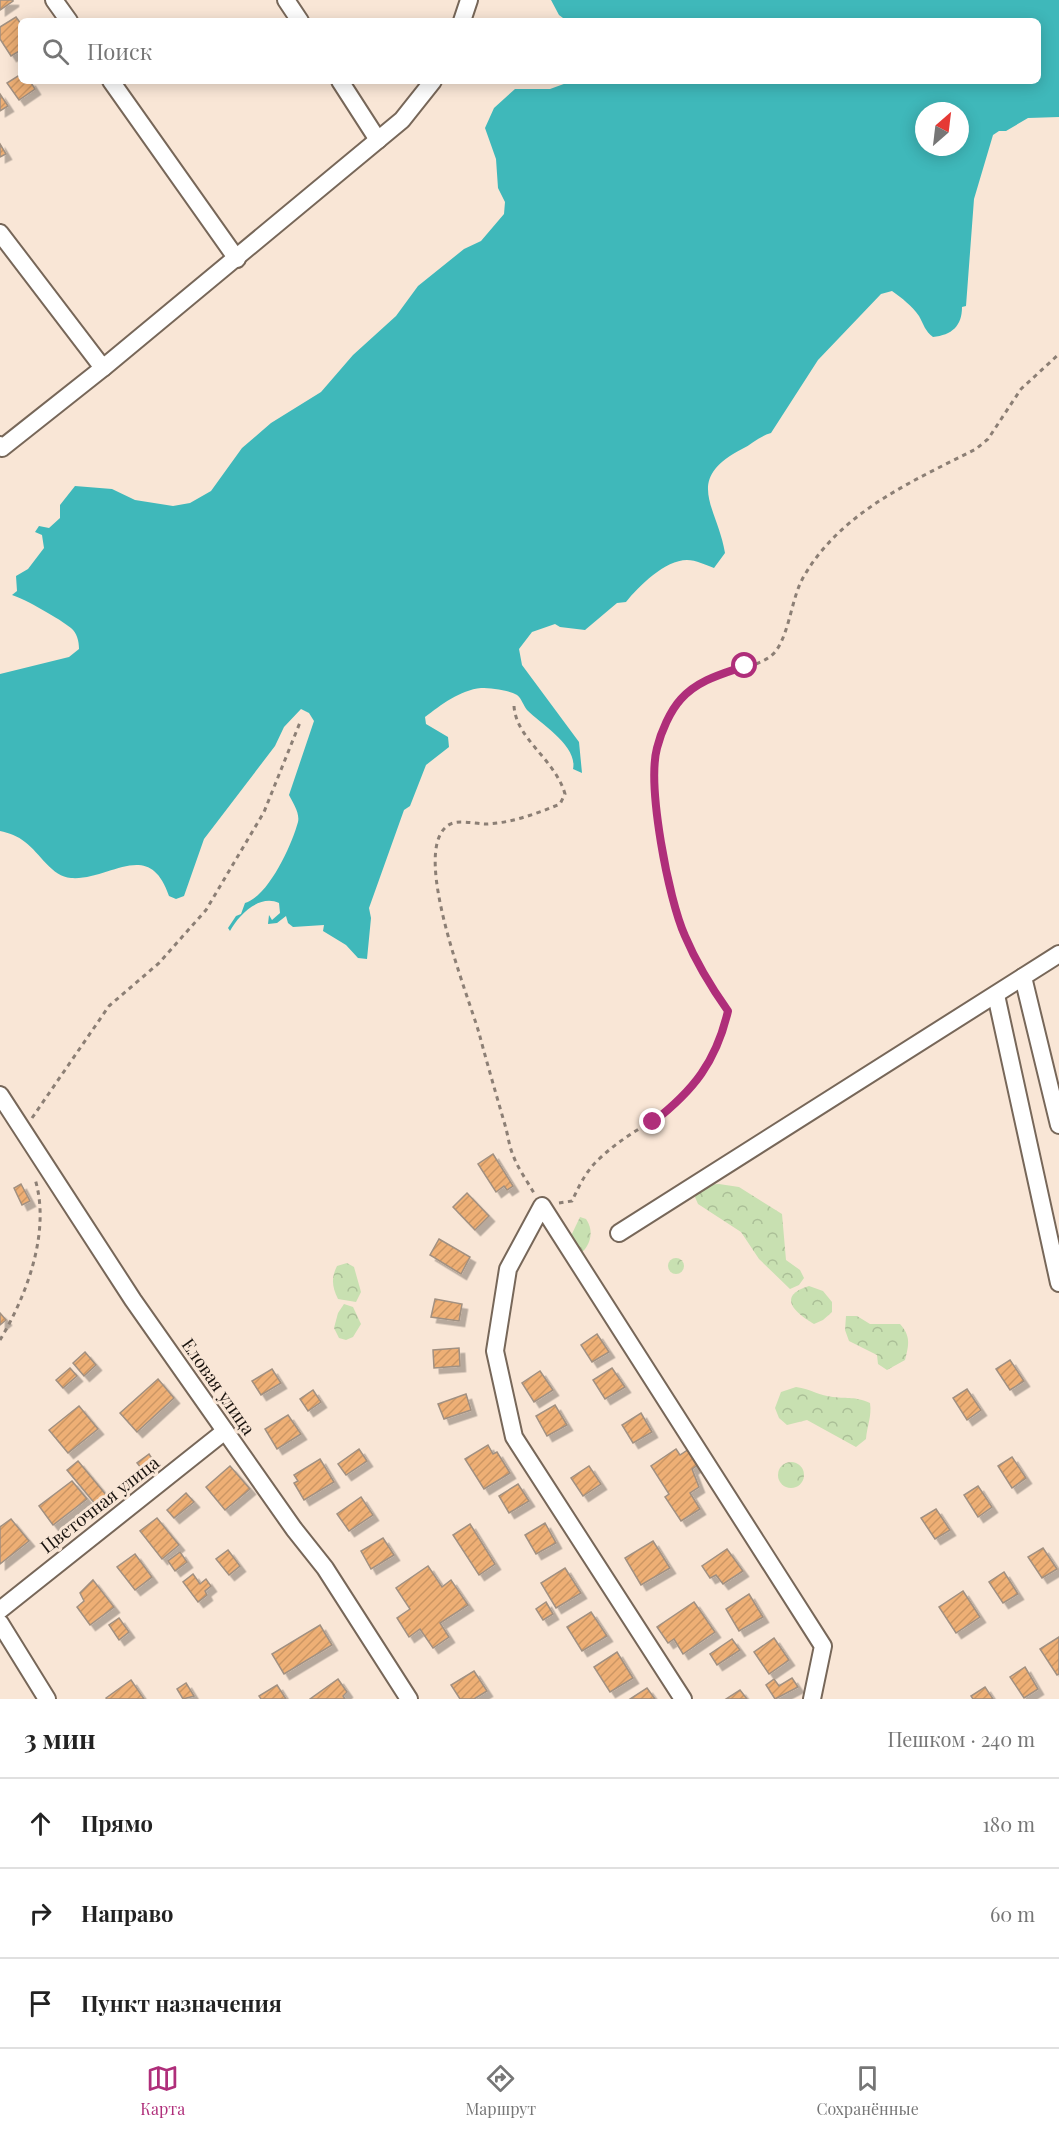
<!DOCTYPE html>
<html lang="ru">
<meta charset="utf-8">
<style>
:root{--surface:#fff;--page:#f2f2f2;--text:#222;--muted:#767676;--line:#e0e0e0;--accent:#af2e7a}
body{margin:0;font-family:"Playfair Display",serif;background:var(--page);color:var(--text)}
.compass{position:absolute;left:915px;top:102px;width:54px;height:54px;border-radius:50%;background:var(--surface);box-shadow:0 3px 15px #0003;rotate:28deg}
.stop{position:absolute;width:18px;height:18px;margin:-14px;border:4px solid #af2e7a;border-radius:50%;background:#fff}
.stop.end{background:#af2e7a;border-color:#fff;box-shadow:0 2px 6px #0008}
.list{margin:0;padding:0;list-style:none}
h2{display:flex;justify-content:space-between;align-items:center;height:78px;margin:0;padding:0 24px;font-size:26px}
h2 small{font-size:20px;font-weight:400;color:var(--muted)}
.list li{display:grid;grid-template-columns:39px 1fr auto;gap:18px;align-items:center;box-sizing:border-box;height:90px;padding:0 24px;border-top:2px solid var(--line)}
.list b{display:block;font-size:22px;white-space:nowrap}
.list em{font-size:20px;font-style:normal;color:var(--muted)}
.icon{flex:none;width:33px;height:33px;fill:none;stroke:currentColor;stroke-width:2;stroke-linecap:round;stroke-linejoin:round}
.map{position:relative;flex:none;width:1059px;height:1699px;overflow:hidden}
.search{position:absolute;background:var(--surface);box-shadow:0 3px 15px #0003;left:18px;right:18px;top:18px;height:66px;display:flex;align-items:center;gap:15px;box-sizing:border-box;padding:0 21px;border-radius:9px;color:var(--muted);font-size:22px}
.sheet{height:348px;background:var(--surface)}
nav{display:flex;justify-content:space-around;align-items:center;box-sizing:border-box;height:84px;border-top:2px solid var(--line);background:var(--surface);font-size:16px;color:var(--muted)}
nav a{display:grid;justify-items:center;gap:3px}
nav .on{color:var(--accent)}
.map>svg:first-child{display:block}
</style>
<div class="map">
<svg width="1059" height="1699" viewBox="0 0 1059 1699">
<defs>
<pattern id="forest-crowns" width="20" height="18" patternUnits="userSpaceOnUse" patternTransform="scale(1.5)"><rect width="20" height="18" fill="#c8e0b1"/><path d="M2 6a3 3 0 1 1 6 0M12 15a3 3 0 1 1 6 0" fill="none" stroke="#abbf97"/></pattern>
<pattern id="building-hatch" width="6" height="6" patternUnits="userSpaceOnUse" patternTransform="scale(1.5)"><rect width="6" height="6" fill="#eeaf75"/><path d="M-1 1l2-2M0 6l6-6M5 7l2-2" fill="none" stroke="#cc9664"/></pattern>
<filter id="shadow"><feDropShadow dx="5.5" dy="5.5" stdDeviation="0" flood-color="#0004"/></filter>
</defs>
<rect width="100%" height="100%" fill="#f9e6d6"/>
<g fill="url(#forest-crowns)">
<polygon points="719,1184 739,1187 782,1214 786,1260 800,1270 804,1278 799,1285 790,1289 759,1259 741,1232 698,1204 695,1197 702,1185"/>
<path d="M580 1217 586 1219C595 1232 590 1247 578 1256L570 1238Z"/>
<circle cx="676" cy="1266" r="8"/>
<path d="M347 1263 354 1267 361 1292 356 1302 338 1299C332 1287 331 1278 337 1266Z"/>
<path d="M809 1286 823 1291 832 1302V1312L823 1320 814 1324C795 1313 776 1296 809 1286Z"/>
<polygon points="344,1304 353,1307 361,1324 353,1337 346,1340 339,1338 334,1328 338,1313"/>
<path d="M846 1316H857L870 1324H900C911 1336 909 1345 905 1360L887 1370 878 1364 877 1355 849 1341 845 1330Z"/>
<path d="M796 1387C811 1389 820 1396 833 1397 849 1399 854 1396 870 1403 872 1416 867 1426 866 1439L856 1447 807 1420 787 1425 779 1418 775 1408 781 1392Z"/>
<circle cx="791" cy="1475" r="13"/>
</g>
<path fill="#3fb8ba" fill-rule="evenodd" d="M551 0H1059V117L1028 118 1006 131H999L993 135 974 199 966 306 962 307C962 326 952 335 933 337 925 331 924 325 919 316 912 306 902 298 892 291L881 294 818 360 771 433C760 436 752 444 742 449 683 480 717 505 725 553L714 568C706 565 696 560 687 560 665 560 639 586 626 602L617 603 585 630 560 627 555 624 532 632 519 649 522 665 579 742 582 773 573 769C578 746 541 724 527 710 523 705 522 699 517 695 508 690 491 688 481 688 460 690 441 705 425 717L426 724 448 737 449 747 426 765 410 806 404 810 369 908 371 918 367 959 358 958 346 945 323 931 324 925 293 927 288 923 286 916 277 923 268 924 269 915 272 920 280 913 279 903C260 894 239 914 230 931L228 928 236 916 241 914 245 903C269 896 292 844 298 822 300 813 293 803 289 795L314 721 309 713 301 709 284 727 275 746 204 839 184 896 176 899 169 896C149 837 110 881 71 878 52 877 40 853 25 842 18 836 9 833 0 831V674L69 657 79 649C79 641 77 633 71 628 60 619 25 599 12 595L17 591 16 576 28 569 44 548 42 535 35 532 39 526 49 528 60 518V505L75 486 112 489 135 500 173 506 190 503 211 491 242 448 271 423 321 392 353 355 396 316 418 286 464 249 481 241 504 214 505 202 498 188 496 159 485 128 494 108 515 89H550L572 81H1038V21H567L559 15ZM924 111H960V147H924Z"/>
<g fill="url(#building-hatch)" stroke="#a19081" stroke-width="1.5" filter="url(#shadow)">
<polygon points="0,0 13,0 13,1 0,10"/>
<polygon points="16,17 21,24 21,50 11,56 0,39 0,27"/>
<polygon points="21,74 21,81 30,81 35,89 19,100 7,83"/>
<polygon points="0,94 8,106 0,111"/>
<polygon points="0,144 6,154 0,157"/>
<polygon points="493,1154 513,1186 507,1190 504,1186 496,1192 478,1164"/>
<polygon points="21,1184 30,1201 22,1205 14,1188"/>
<polygon points="467,1193 489,1216 475,1230 453,1207"/>
<polygon points="439,1239 470,1257 461,1274 430,1255"/>
<polygon points="435,1299 462,1304 459,1321 431,1317"/>
<polygon points="0,1313 6,1320 0,1325"/>
<polygon points="597,1334 609,1352 592,1362 581,1345"/>
<polygon points="459,1348 460,1366 434,1368 433,1350"/>
<polygon points="85,1352 96,1365 84,1376 73,1363"/>
<polygon points="1010,1360 1024,1381 1010,1390 996,1369"/>
<polygon points="70,1368 77,1376 63,1388 56,1380"/>
<polygon points="612,1368 625,1387 605,1399 593,1380"/>
<polygon points="272,1369 281,1383 261,1395 252,1381"/>
<polygon points="540,1371 553,1390 534,1402 522,1383"/>
<polygon points="158,1379 174,1398 137,1432 120,1413"/>
<polygon points="967,1389 981,1410 967,1420 953,1398"/>
<polygon points="313,1390 321,1402 308,1411 300,1399"/>
<polygon points="466,1394 471,1410 444,1419 438,1404"/>
<polygon points="555,1405 567,1425 547,1436 536,1416"/>
<polygon points="79,1406 98,1429 68,1453 49,1430"/>
<polygon points="641,1413 652,1432 633,1443 622,1425"/>
<polygon points="288,1415 301,1434 277,1449 265,1429"/>
<polygon points="488,1445 493,1454 497,1452 510,1473 484,1489 465,1459"/>
<polygon points="359,1449 367,1461 346,1475 338,1464"/>
<polygon points="676,1449 680,1455 689,1449 699,1464 692,1469 699,1487 690,1493 700,1509 681,1521 665,1497 669,1494 651,1466"/>
<polygon points="149,1454 153,1460 142,1469 137,1463"/>
<polygon points="1012,1457 1026,1478 1012,1488 998,1466"/>
<polygon points="320,1459 334,1482 304,1500 294,1483 298,1481 294,1475"/>
<polygon points="78,1461 107,1496 96,1505 67,1470"/>
<polygon points="230,1466 250,1489 225,1510 206,1487"/>
<polygon points="589,1466 601,1484 583,1496 571,1478"/>
<polygon points="72,1481 87,1499 53,1525 39,1506"/>
<polygon points="518,1484 529,1501 509,1513 499,1496"/>
<polygon points="978,1486 992,1507 978,1517 964,1495"/>
<polygon points="186,1493 194,1502 174,1518 167,1510"/>
<polygon points="361,1497 373,1515 349,1531 337,1514"/>
<polygon points="936,1509 950,1530 935,1539 921,1518"/>
<polygon points="157,1518 179,1545 162,1559 140,1531"/>
<polygon points="11,1519 29,1541 0,1564 0,1527"/>
<polygon points="545,1523 556,1543 536,1554 525,1535"/>
<polygon points="470,1524 495,1564 479,1575 453,1535"/>
<polygon points="383,1538 394,1555 371,1569 361,1551"/>
<polygon points="653,1541 670,1568 641,1585 625,1558"/>
<polygon points="1043,1548 1057,1569 1042,1578 1028,1557"/>
<polygon points="727,1549 743,1571 723,1584 716,1575 710,1578 702,1566"/>
<polygon points="228,1550 240,1566 229,1575 216,1559"/>
<polygon points="180,1552 187,1562 175,1571 168,1561"/>
<polygon points="135,1554 152,1577 135,1590 117,1567"/>
<polygon points="428,1566 442,1587 451,1580 468,1605 440,1623 449,1637 433,1648 420,1629 409,1637 397,1618 410,1609 396,1588"/>
<polygon points="565,1568 581,1593 556,1608 541,1583"/>
<polygon points="1004,1572 1018,1594 1003,1603 989,1582"/>
<polygon points="193,1574 200,1584 206,1579 211,1586 205,1591 207,1595 198,1602 183,1582"/>
<polygon points="93,1580 114,1607 90,1625 77,1607 84,1601 80,1593"/>
<polygon points="963,1591 980,1617 956,1633 939,1607"/>
<polygon points="749,1594 763,1617 739,1631 726,1609"/>
<polygon points="546,1602 553,1614 543,1620 536,1609"/>
<polygon points="694,1602 715,1632 683,1654 674,1639 668,1643 657,1627"/>
<polygon points="591,1612 607,1636 582,1651 567,1627"/>
<polygon points="119,1618 129,1632 119,1640 109,1625"/>
<polygon points="320,1625 332,1645 284,1674 272,1654"/>
<polygon points="1059,1637 1059,1674 1057,1675 1040,1649"/>
<polygon points="774,1638 789,1660 769,1674 754,1652"/>
<polygon points="732,1639 740,1650 717,1665 710,1654"/>
<polygon points="617,1652 633,1678 610,1692 594,1667"/>
<polygon points="1025,1667 1038,1689 1024,1698 1010,1677"/>
<polygon points="474,1671 487,1691 474,1699 460,1699 451,1685"/>
<polygon points="792,1678 798,1687 775,1699 766,1685 774,1679 779,1686"/>
<polygon points="338,1679 347,1692 343,1696 345,1699 310,1699"/>
<polygon points="131,1680 144,1699 107,1699 106,1698"/>
<polygon points="186,1683 194,1696 183,1699 177,1689"/>
<polygon points="277,1685 286,1699 261,1699 259,1696"/>
<polygon points="985,1687 993,1699 973,1699 971,1696"/>
<polygon points="647,1688 655,1699 630,1699"/>
<polygon points="740,1690 747,1699 726,1699"/>
</g>
<g fill="none" stroke-linecap="round" stroke-linejoin="round">
<g stroke="#776759" stroke-width="20">
<g id="minor">
<polyline points="54,0 69,21"/>
<polyline points="286,0 300,21"/>
<polyline points="462,21 469,0"/>
<polyline points="111,81 237,259"/>
<polyline points="340,81 378,140"/>
<polyline points="0,233 103,368 402,120 433,81"/>
<polyline points="0,445 2,448 103,368"/>
<polyline points="1023,977 1059,1125"/>
<polyline points="996,995 1059,1283"/>
<polyline points="0,1095 133,1300 294,1529 325,1568 409,1699"/>
<polyline points="619,1233 1059,954"/>
<polyline points="0,1610 225,1431"/>
<polyline points="0,1623 47,1699"/>
<polyline points="683,1699 514,1437 495,1351 508,1269 542,1206 823,1646 812,1699"/>
</g>
</g>
<g stroke="#8c7f75" stroke-width="3" stroke-dasharray="4.5 4.5" stroke-linecap="butt">
<path d="M514 706C516 739 555 759 565 794L560 804C536 814 511 823 486 824 474 824 455 818 446 827 412 856 468 995 479 1033 487 1063 496 1094 505 1125 508 1135 509 1146 513 1155 518 1169 528 1182 535 1195"/>
<polyline points="32,1118 109,1006 159,963 206,910 264,812 301,720"/>
<path d="M559 1203 572 1201C579 1186 586 1171 599 1159 632 1127 673 1116 702 1075 716 1056 722 1032 728 1011 711 987 697 962 685 936 667 897 648 790 656 749 660 733 670 714 680 700 704 669 757 673 775 652 790 633 791 598 804 576 842 511 913 481 976 449L988 439 1021 389 1059 354"/>
<path d="M0 1340C27 1295 51 1231 35 1179"/>
</g>
<use href="#minor" stroke="#fff" stroke-width="16"/>
</g>
<g fill="none" stroke-linecap="round" stroke-linejoin="round">
<path stroke="#af2e7a" stroke-width="8" d="M653 1122C694 1090 716 1062 728 1011 711 987 696 962 685 936 668 898 647 786 657 748 661 732 670 711 681 699 698 680 722 674 745 666"/>
</g>
<g text-anchor="middle" stroke-width="6" stroke-linejoin="round" paint-order="stroke">
<g font-size="18" fill="#1a140f" stroke="#f9e6d6">
<text transform="translate(218 1387) rotate(55)" y="6">Еловая улица</text>
<text transform="translate(100 1505) rotate(-38)" y="6">Цветочная улица</text>
</g>
</g>
</svg>
<svg class="compass" viewBox="-18 -18 36 36"><path d="M0-13l5 13h-10z" fill="#e53935"/><path d="M0 13l5-13h-10z" fill="#767676"/></svg>
<div class="stop" style="left:745px;top:666px"></div>
<div class="stop end" style="left:653px;top:1122px"></div>
<div class="search"><svg class="icon" aria-label="search" viewBox="0 0 24 24"><circle cx="10" cy="10" r="6"/><path d="M15 15l6 6"/></svg>Поиск</div>
</div>
<section class="sheet">
<h2>3 мин<small>Пешком · 240 m</small></h2>
<ul class="list">
<li><svg class="icon" aria-label="ahead" viewBox="0 0 24 24"><path d="M12 20V5M6 11l6-6 6 6"/></svg><div><b>Прямо</b></div><em>180 m</em></li>
<li><svg class="icon" aria-label="right" viewBox="0 0 24 24"><path d="M7 20v-9h11M14 6l5 5-5 5"/></svg><div><b>Направо</b></div><em>60 m</em></li>
<li><svg class="icon" aria-label="arrive" viewBox="0 0 24 24"><path d="M6 21V4h12l-3 4 3 4H6"/></svg><div><b>Пункт назначения</b></div></li>
</ul>
</section>
<nav>
<a class="on"><svg class="icon" aria-label="map" viewBox="0 0 24 24"><path d="M3 6l6-2 6 2 6-2v14l-6 2-6-2-6 2zM9 4v14M15 6v14"/></svg>Карта</a>
<a><svg class="icon" aria-label="directions" viewBox="0 0 24 24"><path d="M12 3l9 9-9 9-9-9zM9 14v-3h6M13 9l2 2-2 2"/></svg>Маршрут</a>
<a><svg class="icon" aria-label="saved" viewBox="0 0 24 24"><path d="M7 4h10v16l-5-4-5 4z"/></svg>Сохранённые</a>
</nav>
